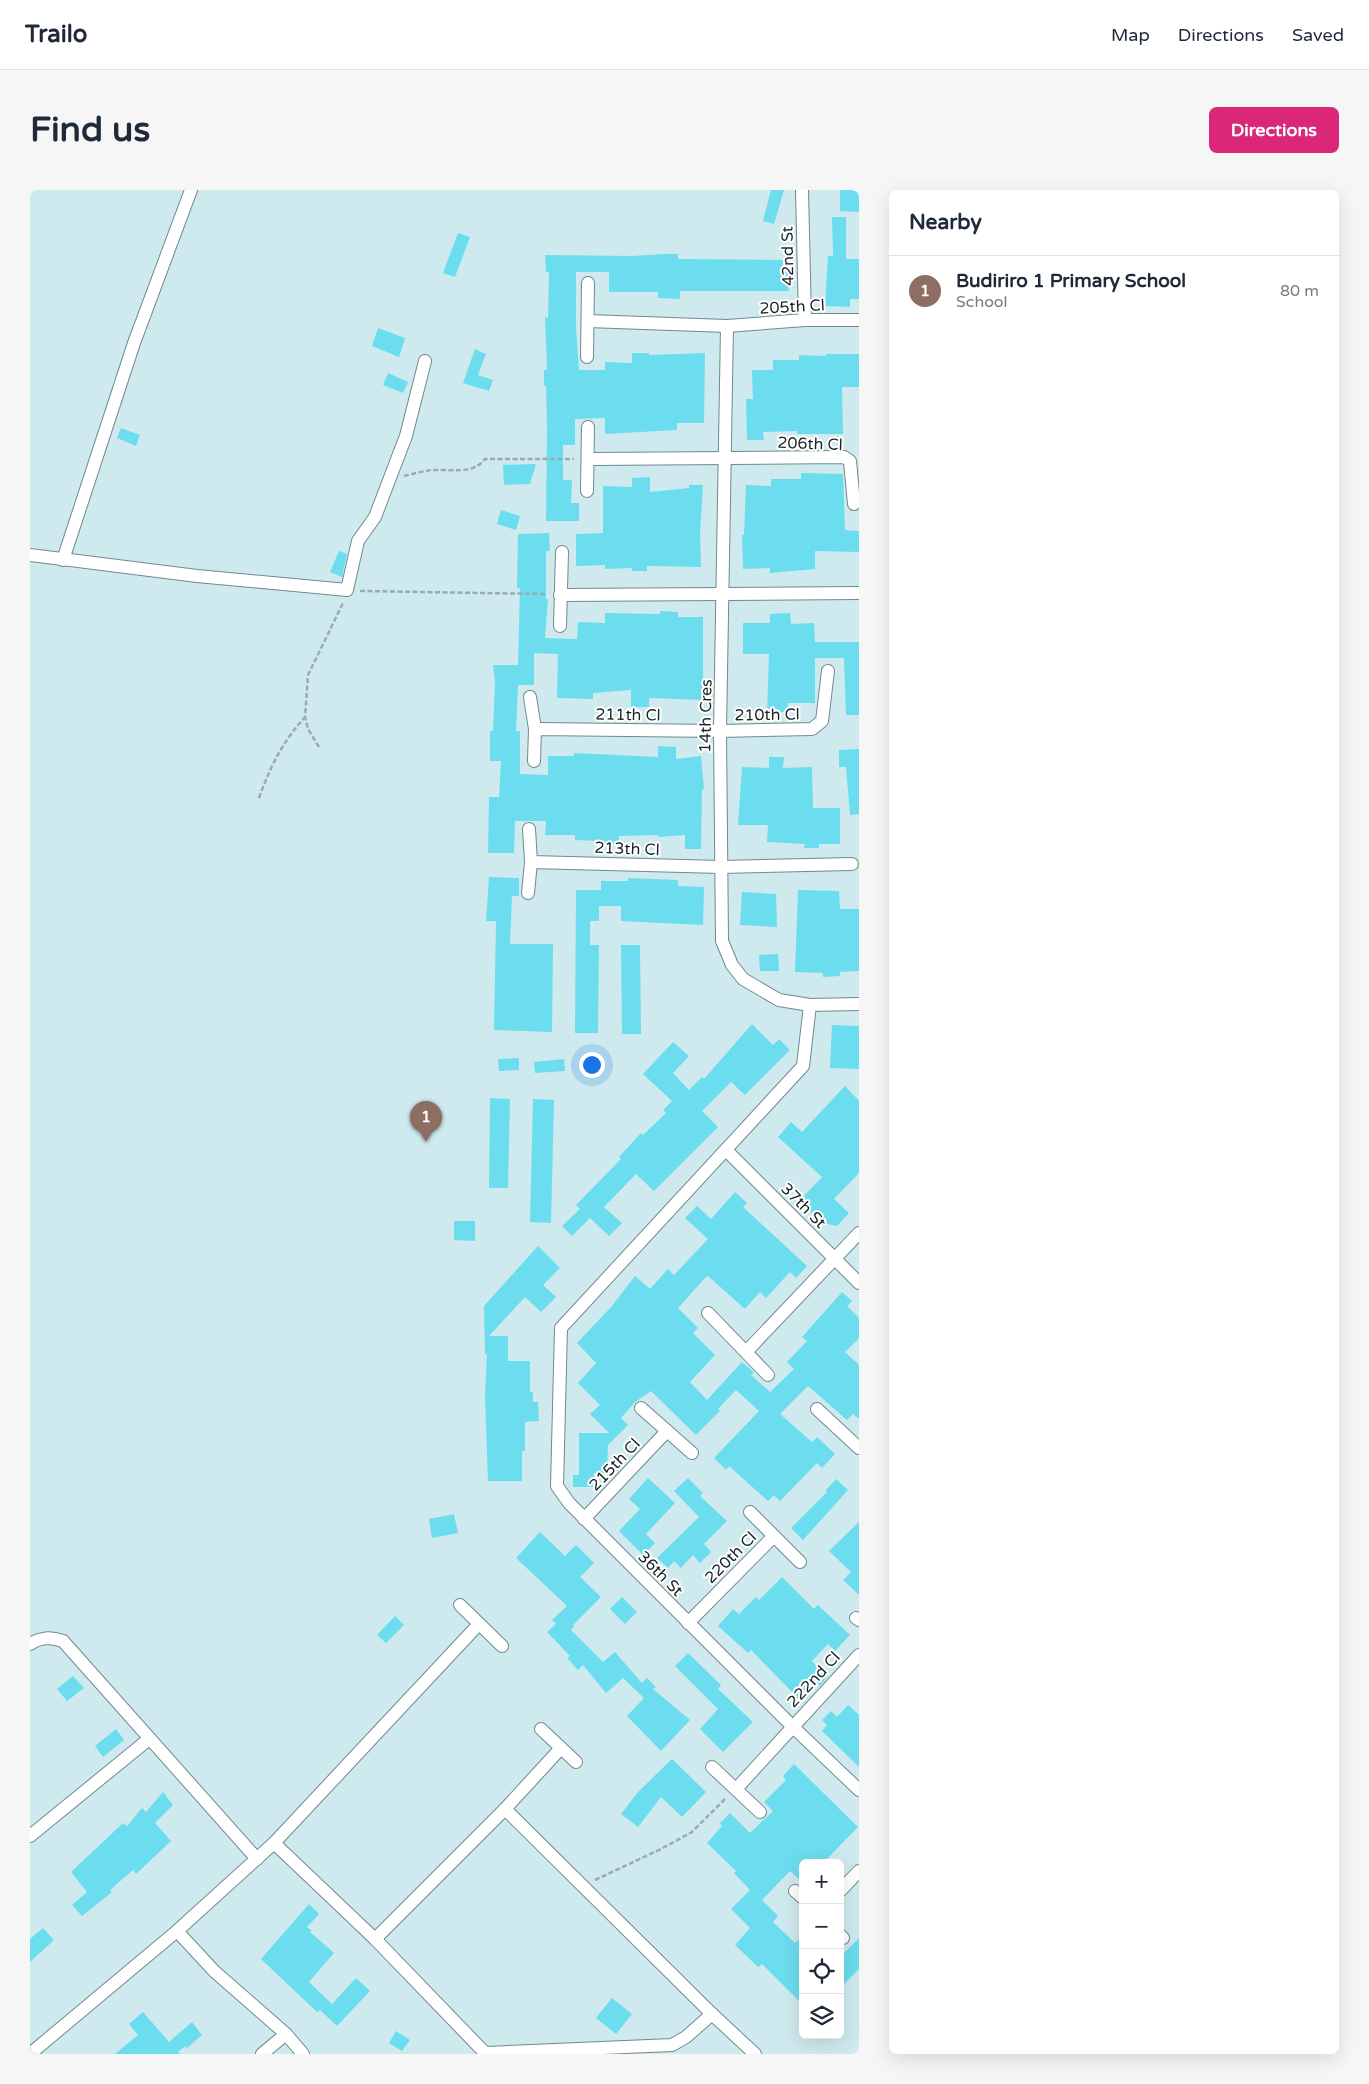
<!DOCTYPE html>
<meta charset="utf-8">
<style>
:root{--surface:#fff;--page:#f6f6f7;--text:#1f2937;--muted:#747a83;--line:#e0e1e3;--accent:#db2777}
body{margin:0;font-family:"Varela Round",sans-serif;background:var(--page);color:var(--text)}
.controls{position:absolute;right:15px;bottom:15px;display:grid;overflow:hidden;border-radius:8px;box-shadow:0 5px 20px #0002}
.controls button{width:45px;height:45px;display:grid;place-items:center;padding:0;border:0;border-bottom:1px solid var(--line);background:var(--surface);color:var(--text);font:25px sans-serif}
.you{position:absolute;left:561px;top:874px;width:18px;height:18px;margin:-12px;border:4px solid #fff;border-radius:50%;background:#1a73e8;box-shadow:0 0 0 8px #1a73e833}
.badge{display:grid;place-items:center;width:32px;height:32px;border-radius:50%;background:var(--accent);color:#fff;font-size:16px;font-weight:700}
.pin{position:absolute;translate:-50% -41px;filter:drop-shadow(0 1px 2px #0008)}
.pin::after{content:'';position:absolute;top:26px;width:18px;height:15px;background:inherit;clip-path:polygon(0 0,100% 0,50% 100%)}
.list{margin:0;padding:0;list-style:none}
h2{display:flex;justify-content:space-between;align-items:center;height:65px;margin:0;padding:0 20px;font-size:21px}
h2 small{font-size:16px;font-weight:400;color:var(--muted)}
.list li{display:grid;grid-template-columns:32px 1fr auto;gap:15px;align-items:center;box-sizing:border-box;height:70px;padding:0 20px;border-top:1px solid var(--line)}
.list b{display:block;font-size:19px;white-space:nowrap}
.list p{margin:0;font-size:16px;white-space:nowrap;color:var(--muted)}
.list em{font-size:16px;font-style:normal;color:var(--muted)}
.icon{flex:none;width:28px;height:28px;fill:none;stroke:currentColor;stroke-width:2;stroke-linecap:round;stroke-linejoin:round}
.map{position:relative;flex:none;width:829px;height:1864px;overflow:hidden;border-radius:8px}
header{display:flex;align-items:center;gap:30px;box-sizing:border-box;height:70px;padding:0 25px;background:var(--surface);border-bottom:1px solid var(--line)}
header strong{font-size:24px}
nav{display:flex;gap:28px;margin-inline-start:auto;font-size:18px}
.intro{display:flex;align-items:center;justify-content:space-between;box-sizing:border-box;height:120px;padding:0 30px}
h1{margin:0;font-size:35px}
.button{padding:12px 22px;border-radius:8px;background:var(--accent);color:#fff;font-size:18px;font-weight:700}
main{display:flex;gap:30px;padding:0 30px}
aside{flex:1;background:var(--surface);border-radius:8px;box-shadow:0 5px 20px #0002}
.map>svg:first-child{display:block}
</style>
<header>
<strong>Trailo</strong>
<nav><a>Map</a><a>Directions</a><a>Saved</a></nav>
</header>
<div class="intro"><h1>Find us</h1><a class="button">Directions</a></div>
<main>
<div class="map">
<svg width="829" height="1864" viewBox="0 0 829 1864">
<rect width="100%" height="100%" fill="#cfeaee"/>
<g fill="#6bddee">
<polygon points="741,0 754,0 744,34 733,31"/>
<polygon points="810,0 829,0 829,22 810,21"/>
<polygon points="802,27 816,27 816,69 829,69 829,109 820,109 820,117 795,116 798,66 803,66"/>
<polygon points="428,43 440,47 425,87 413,83"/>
<polygon points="634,64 648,64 648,69 758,70 759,101 650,101 650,109 628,108 628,102 579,102 579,82 546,82 546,137 549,180 575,180 575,172 602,173 602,163 619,163 619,165 675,163 674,233 647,233 647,240 575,244 575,228 545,229 545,255 533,255 533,290 542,290 541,313 549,313 549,331 516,331 517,239 516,196 514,196 514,180 517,180 515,127 518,128 519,82 516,82 515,65 602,66"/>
<polygon points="348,138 375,148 369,167 342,156"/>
<polygon points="445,159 456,164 448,185 463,190 459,201 433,193"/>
<polygon points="796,164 829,164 829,197 812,197 813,244 767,244 767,241 733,242 734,250 717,250 716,209 723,209 722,180 743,180 743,170 769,170 769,165 796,166"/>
<polygon points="358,183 378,192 373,203 353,195"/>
<polygon points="91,238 110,245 106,256 87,248"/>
<polygon points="506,274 500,294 474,295 473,275"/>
<polygon points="771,283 813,284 815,340 829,341 829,362 785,361 785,379 740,383 740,378 713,379 712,345 714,345 716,295 741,296 741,289 771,289"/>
<polygon points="620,287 620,302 659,298 659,295 673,295 670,344 671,377 617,376 617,381 602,381 602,378 575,379 575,375 546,376 546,344 573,343 573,296 602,297 602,288"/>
<polygon points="471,320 490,326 486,340 467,334"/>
<polygon points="519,343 520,361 516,361 516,409 518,409 515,448 547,449 548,432 575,433 575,423 630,424 630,421 648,422 648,427 673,427 673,510 619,508 619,517 601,517 601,500 563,503 563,509 527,508 528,464 504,463 504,495 488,495 486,541 490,541 490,584 518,585 518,566 544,566 544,563 628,567 628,556 646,557 646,569 671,566 674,599 672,599 671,659 655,659 655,645 628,647 628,645 589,646 589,654 571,654 571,651 545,650 545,645 515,645 516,631 485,631 484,663 458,663 459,607 469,607 471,571 460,571 460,541 463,541 465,491 463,475 488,475 490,398 487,398 488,344"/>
<polygon points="309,361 317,364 312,387 300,382"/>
<polygon points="760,423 761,434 784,433 785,452 829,452 829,525 816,525 814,468 785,468 785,513 758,513 758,522 737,522 739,464 713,464 713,433 740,433 740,424"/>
<polygon points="829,559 829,624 820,625 816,577 809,577 809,560"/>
<polygon points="739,567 754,567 753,578 782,577 783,618 810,618 810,654 789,654 789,658 774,658 775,654 737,652 738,635 708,635 712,577 739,578"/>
<polygon points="459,687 489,688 489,706 482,706 480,754 523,754 522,842 464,840 466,731 456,731"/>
<polygon points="598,688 648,690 648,696 674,697 673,735 591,731 591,716 569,716 569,731 560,731 560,755 569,755 568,843 545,843 546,700 571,700 571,691 598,691"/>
<polygon points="768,700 809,701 810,719 829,719 829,781 810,782 810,786 793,787 793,783 765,782"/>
<polygon points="712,702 746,704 747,737 710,735"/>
<polygon points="591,755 610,755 611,844 592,844"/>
<polygon points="748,764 749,781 730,781 729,765"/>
<polygon points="722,834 743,855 749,849 760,860 715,905 701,892 672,921 688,937 624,1001 606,984 574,1017 592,1033 579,1046 560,1028 542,1046 532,1036 550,1019 546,1015 591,969 589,967 611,943 613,945 636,923 633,920 642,911 613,884 643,852 659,866 643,883 659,900 672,887 674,889"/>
<polygon points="802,835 829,836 829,879 800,878"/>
<polygon points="489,868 489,880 469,881 468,869"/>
<polygon points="534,869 535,881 505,883 504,872"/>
<polygon points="815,896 829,911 829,983 804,1009 819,1023 807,1036 793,1033 769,1011 792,987 748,947 761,932 772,942"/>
<polygon points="460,908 480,909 478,998 459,998"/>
<polygon points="503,909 524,910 521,1033 500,1032"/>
<polygon points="705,1002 717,1013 713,1017 777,1076 766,1088 760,1082 736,1108 730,1102 715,1119 678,1086 675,1088 648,1118 668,1138 663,1143 685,1165 660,1192 677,1210 712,1172 724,1182 721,1185 740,1202 764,1179 757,1172 777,1151 772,1147 812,1102 822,1111 817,1116 829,1128 829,1148 815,1162 829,1175 829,1229 823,1224 817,1230 778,1196 750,1224 782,1252 787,1247 805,1264 792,1278 787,1273 750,1311 744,1305 738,1311 699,1276 696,1280 684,1268 729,1221 706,1200 688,1219 690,1221 666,1245 621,1201 605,1212 591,1228 598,1235 578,1255 577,1283 564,1283 563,1297 543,1297 543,1285 549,1285 549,1243 579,1243 560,1224 570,1215 548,1193 566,1173 547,1153 582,1116 605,1086 620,1099 638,1079 644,1085 678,1049 655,1028 667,1016 681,1029"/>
<polygon points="424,1031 445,1031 445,1051 424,1050"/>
<polygon points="508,1056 530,1078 513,1095 526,1107 511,1122 495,1107 459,1146 478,1146 478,1171 500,1171 500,1202 503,1202 503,1212 508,1212 509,1231 495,1232 495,1261 492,1261 492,1291 458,1291 455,1206 457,1164 455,1164 454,1116"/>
<polygon points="618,1288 645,1313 616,1344 625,1353 613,1365 589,1341 610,1319 599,1309"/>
<polygon points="658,1288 673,1303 670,1306 697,1331 674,1354 681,1362 670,1373 663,1365 651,1378 644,1371 638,1378 627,1368 669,1327 644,1301"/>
<polygon points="806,1289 818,1300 773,1350 761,1338 797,1302 796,1300"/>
<polygon points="424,1324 428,1343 402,1348 399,1329"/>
<polygon points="829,1332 829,1405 813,1390 821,1382 799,1361"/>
<polygon points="510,1342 535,1366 546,1355 564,1373 550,1387 571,1407 543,1435 544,1437 541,1440 573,1472 585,1462 612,1493 617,1488 626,1497 623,1499 660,1530 631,1561 597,1526 614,1508 593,1488 576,1503 553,1475 548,1480 537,1468 540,1466 517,1442 526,1434 522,1430 537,1416 486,1368"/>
<polygon points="752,1387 784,1419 788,1415 820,1445 805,1461 798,1454 782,1471 797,1487 790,1496 785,1491 768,1508 721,1460 718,1463 688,1436 703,1419 709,1424 726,1407 729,1410"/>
<polygon points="592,1407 607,1422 595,1434 580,1419"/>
<polygon points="365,1426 374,1435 356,1453 347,1445"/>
<polygon points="658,1463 691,1495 688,1499 723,1532 693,1562 670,1539 688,1519 645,1476"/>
<polygon points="43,1486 54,1498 37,1511 27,1499"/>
<polygon points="818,1515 829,1525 829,1577 792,1541 797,1535 792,1530 801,1521 807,1527"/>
<polygon points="86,1539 94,1550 73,1567 65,1556"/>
<polygon points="642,1569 676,1602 652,1627 631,1607 608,1637 591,1624 608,1602"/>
<polygon points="764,1574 828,1637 793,1673 773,1673 773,1693 760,1681 732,1710 748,1726 743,1732 765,1753 773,1745 773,1815 732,1774 728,1777 705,1755 720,1738 701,1719 720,1700 704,1683 706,1681 677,1653 692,1636 690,1633 700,1623 720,1643 743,1621 734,1612 756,1590 753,1586"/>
<polygon points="133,1602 143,1615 125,1633 141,1651 106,1684 103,1680 80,1700 82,1702 52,1726 42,1715 57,1702 41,1682 93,1633 97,1636 112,1618 116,1622"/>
<polygon points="279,1714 289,1724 277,1737 282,1741 280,1742 304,1763 279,1792 302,1814 326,1788 340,1801 307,1836 290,1820 287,1822 231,1769"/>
<polygon points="13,1738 24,1750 0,1772 0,1749"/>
<polygon points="829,1748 829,1779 810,1798 810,1767"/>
<polygon points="582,1808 602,1824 586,1844 566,1828"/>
<polygon points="113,1822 139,1852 162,1832 172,1845 157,1858 155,1856 148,1862 150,1864 85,1864 108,1845 99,1834"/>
<polygon points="366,1841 380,1850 372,1861 359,1853"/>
</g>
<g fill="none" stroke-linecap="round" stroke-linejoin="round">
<g stroke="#70898d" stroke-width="14">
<g id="street">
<polyline points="772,0 775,130"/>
<polyline points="558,131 697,136 775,130 829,130"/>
<polyline points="697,136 690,541 692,751 702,775 713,789 749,810 780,815 829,814"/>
<polyline points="557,167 558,93"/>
<polyline points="559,269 814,267 820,271 824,314"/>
<polyline points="557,301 558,237"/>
<polyline points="0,365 167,386 317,400 328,351 345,327 376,246 395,171"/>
<polyline points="33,370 104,153 161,0"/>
<polyline points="530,405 829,403"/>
<polyline points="530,436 532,362"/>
<polyline points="500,507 505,539"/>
<polyline points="504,571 505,539 690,541 782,539 792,531 798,481"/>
<polyline points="499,639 501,672 691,677 822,674"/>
<polyline points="498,703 501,672"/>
<polyline points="780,815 773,876 531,1138 527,1296 539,1313 762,1536 829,1600"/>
<polyline points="696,960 829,1093"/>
<polyline points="678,1123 738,1185"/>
<polyline points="716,1162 829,1043"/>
<polyline points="611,1218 662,1263"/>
<polyline points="787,1219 829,1258"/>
<polyline points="720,1322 770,1372"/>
<polyline points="554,1329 637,1241"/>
<polyline points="430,1415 472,1456"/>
<polyline points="826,1428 829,1430"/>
<polyline points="658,1433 744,1346"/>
<path d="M0 1454C11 1447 20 1447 33 1451L227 1669"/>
<polyline points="511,1539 546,1572"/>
<polyline points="682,1577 730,1622"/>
<polyline points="706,1599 829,1465"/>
<polyline points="475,1619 682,1824 725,1864"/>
<polyline points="0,1646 119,1549"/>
<polyline points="244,1653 345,1749 456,1864"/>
<polyline points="765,1701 773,1708"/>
<polyline points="810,1701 829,1681"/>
<polyline points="147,1741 184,1781 256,1844 273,1864"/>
<polyline points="810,1745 813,1748"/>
<polyline points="345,1749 475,1619 531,1558"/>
<polyline points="456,1863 642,1855 656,1847 682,1824"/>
<polyline points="0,1864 147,1741 244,1653 449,1434"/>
<polyline points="232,1864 256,1844"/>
</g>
</g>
<g stroke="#96acaf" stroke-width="2.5" stroke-dasharray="5 2.5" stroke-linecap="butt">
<path d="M374 286C383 284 393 281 402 280 420 279 443 285 455 269H544"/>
<polyline points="330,401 516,404"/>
<polyline points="289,557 278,539 275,527 278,485 313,413"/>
<path d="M229 608C240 577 253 551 275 527"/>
<polyline points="565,1690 631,1659 662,1642 695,1609"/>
</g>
<use href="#street" stroke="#fff" stroke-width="12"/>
</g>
<g text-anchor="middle" stroke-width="4" stroke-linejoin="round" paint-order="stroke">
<g font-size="16" fill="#1a2425" stroke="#fff">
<text transform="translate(757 66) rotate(-91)" y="6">42nd St</text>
<text transform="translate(762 116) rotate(-3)" y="6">205th Cl</text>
<text transform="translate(780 253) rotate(2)" y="6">206th Cl</text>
<text transform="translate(598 524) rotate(1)" y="6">211th Cl</text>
<text transform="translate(737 524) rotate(-1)" y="6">210th Cl</text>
<text transform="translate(675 526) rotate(-89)" y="6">14th Cres</text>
<text transform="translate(597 658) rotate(2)" y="6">213th Cl</text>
<text transform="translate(774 1015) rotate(45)" y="6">37th St</text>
<text transform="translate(584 1274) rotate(-46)" y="6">215th Cl</text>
<text transform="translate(700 1367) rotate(-45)" y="6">220th Cl</text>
<text transform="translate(631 1383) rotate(45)" y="6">36th St</text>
<text transform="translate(783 1489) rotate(-47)" y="6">222nd Cl</text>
</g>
</g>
</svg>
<div class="controls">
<button>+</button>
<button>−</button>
<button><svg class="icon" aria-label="locate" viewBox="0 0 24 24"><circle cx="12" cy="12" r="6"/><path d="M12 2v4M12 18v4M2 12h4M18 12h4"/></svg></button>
<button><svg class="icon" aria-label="layers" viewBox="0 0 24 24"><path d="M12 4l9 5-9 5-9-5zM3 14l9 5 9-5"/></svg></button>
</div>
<div class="you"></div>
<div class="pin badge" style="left:396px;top:952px;background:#8d6e63">1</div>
</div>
<aside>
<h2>Nearby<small></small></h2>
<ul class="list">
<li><span class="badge" style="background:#8d6e63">1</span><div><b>Budiriro 1 Primary School</b><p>School</p></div><em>80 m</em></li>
</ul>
</aside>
</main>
